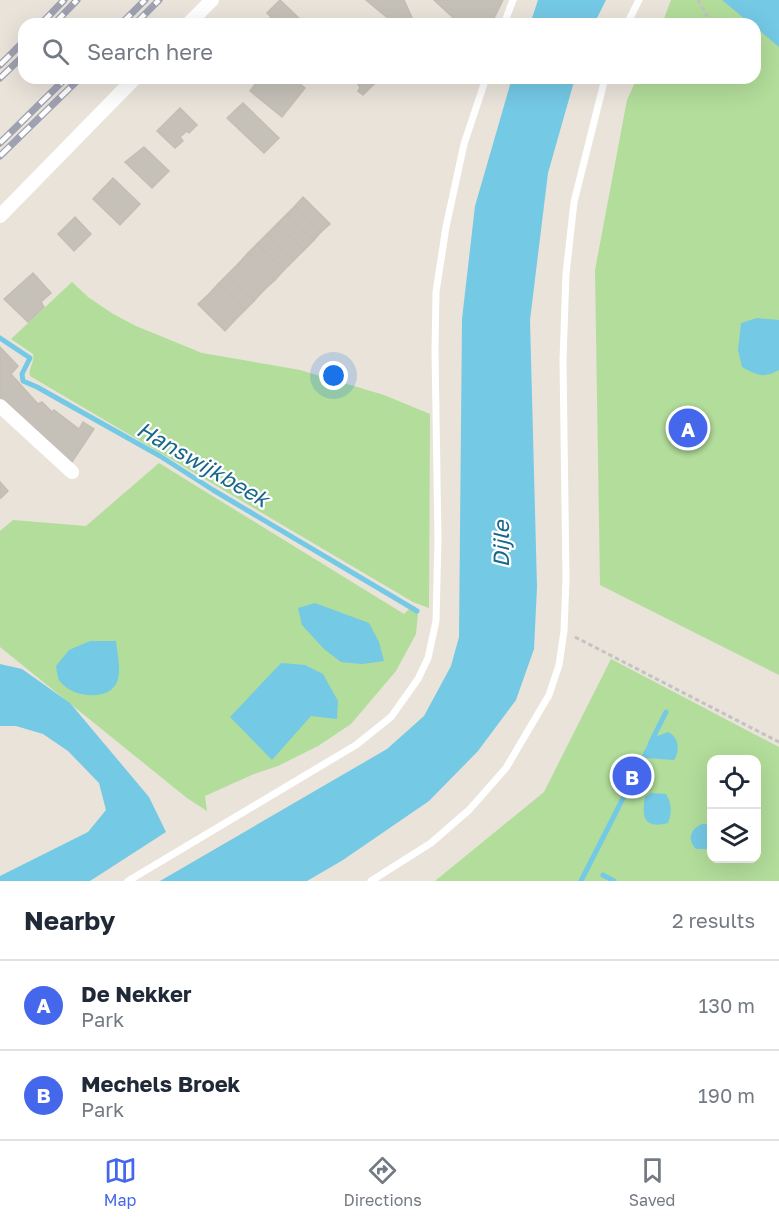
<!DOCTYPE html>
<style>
:root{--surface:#fff;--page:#f6f6f7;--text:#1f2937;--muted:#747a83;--line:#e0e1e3;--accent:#4567ec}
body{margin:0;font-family:"Golos Text",sans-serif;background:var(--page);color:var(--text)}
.controls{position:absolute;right:18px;bottom:18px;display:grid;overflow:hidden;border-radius:12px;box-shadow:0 6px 24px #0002}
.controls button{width:54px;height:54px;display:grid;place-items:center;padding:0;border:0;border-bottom:2px solid var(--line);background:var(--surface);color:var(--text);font:30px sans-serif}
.you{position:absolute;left:334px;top:376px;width:21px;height:21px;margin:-15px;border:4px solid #fff;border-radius:50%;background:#1a73e8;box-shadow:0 0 0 9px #1a73e833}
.badge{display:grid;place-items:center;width:39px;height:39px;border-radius:50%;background:var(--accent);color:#fff;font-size:20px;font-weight:700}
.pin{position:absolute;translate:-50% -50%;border:3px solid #fff;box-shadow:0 2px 6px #0006}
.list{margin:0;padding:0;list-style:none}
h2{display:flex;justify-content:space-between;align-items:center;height:78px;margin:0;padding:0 24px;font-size:26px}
h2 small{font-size:20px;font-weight:400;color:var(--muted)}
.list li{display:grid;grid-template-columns:39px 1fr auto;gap:18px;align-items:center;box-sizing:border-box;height:90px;padding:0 24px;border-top:2px solid var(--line)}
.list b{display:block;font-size:22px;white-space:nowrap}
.list p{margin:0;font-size:20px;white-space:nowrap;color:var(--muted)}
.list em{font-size:20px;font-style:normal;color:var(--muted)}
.icon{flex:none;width:33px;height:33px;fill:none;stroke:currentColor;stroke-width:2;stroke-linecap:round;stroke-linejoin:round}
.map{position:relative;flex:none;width:779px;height:881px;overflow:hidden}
.search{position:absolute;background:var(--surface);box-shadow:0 6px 24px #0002;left:18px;right:18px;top:18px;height:66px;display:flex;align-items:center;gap:15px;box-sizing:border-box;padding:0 21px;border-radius:18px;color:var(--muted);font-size:22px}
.sheet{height:258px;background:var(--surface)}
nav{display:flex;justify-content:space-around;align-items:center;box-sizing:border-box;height:84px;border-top:2px solid var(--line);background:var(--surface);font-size:16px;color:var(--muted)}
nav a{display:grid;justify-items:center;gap:3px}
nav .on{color:var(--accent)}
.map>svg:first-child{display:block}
</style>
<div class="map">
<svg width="779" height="881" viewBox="0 0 779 881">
<rect width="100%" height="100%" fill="#e9e3da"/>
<g fill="#b2dd9a" fill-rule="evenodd">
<polygon points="671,0 779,0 779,675 600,585 595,270 627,100 637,78 755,78 755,24 662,24"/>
<path d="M72 282 88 297 113 314 136 326 202 353 300 370 384 395 430 414 429 608 413 602 30 376C28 368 35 362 33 354L11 339Z"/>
<polygon points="159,463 404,614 409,609 418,613 416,634 396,671 351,724 318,746 278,766 254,774 205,796 207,811 187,798 0,647 0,531 13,520 86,526"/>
<path d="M611 659 779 747V881H435L544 792ZM712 760H756V858H712Z"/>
</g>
<g fill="#74c9e5">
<polygon points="538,0 606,0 594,24 530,24"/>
<polygon points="722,0 779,0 779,47 755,27 755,24 751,24"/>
<polygon points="512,78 575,78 548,173 530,320 537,587 534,649 516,700 478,751 429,801 343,860 307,881 160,881 387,749 424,716 451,666 459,637 462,319 475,206"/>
<path d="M757 318 779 320V370C763 379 757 375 742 367L738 350 741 323Z"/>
<polygon points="315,603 369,623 379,642 384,661 362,664 341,662 324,649 302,625 298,608"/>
<path d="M90 641H116C117 653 121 667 118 679 112 703 70 698 59 680 57 676 57 670 56 666L69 650Z"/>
<polygon points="281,663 305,665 323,674 338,701 337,719 311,716 272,760 230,717"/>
<polygon points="0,664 22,669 70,703 149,797 166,832 90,881 0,881 0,876 88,832 106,810 99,783 68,751 43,734 16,726 0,726"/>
<path d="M668 732C679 737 680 751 674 760L646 758 643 755 650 739Z"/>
<path d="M651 793 666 794C672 804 672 812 668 823 645 829 641 818 645 797Z"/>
<path d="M702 824H707L711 829V845L706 849H696C687 840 690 829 702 824Z"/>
</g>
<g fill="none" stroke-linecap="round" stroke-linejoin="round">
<g stroke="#74c9e5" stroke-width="5">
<polyline points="0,338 30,358 22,374 23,381 37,387 160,456 213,490 417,611"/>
<polyline points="651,742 666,712"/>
<polyline points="603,875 614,881"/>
<polyline points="581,881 647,751"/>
</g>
</g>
<g fill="#c5c1b9" stroke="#c4beb4" stroke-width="1.5">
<polygon points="280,0 305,24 264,24 271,17 267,13"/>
<polygon points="366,0 404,0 414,22 395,24"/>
<polygon points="434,0 503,0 491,24 477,24 471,19 467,24 460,24"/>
<polygon points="260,78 292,78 305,88 282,117 250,91"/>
<polygon points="365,78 368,78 374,84 363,95 358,91 360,88 358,84"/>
<polygon points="243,103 279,138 264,153 227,118"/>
<polygon points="180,108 197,125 189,133 187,131 180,137 183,141 175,148 157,131"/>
<polygon points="144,147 169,171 152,188 125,162"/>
<polygon points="113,178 140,204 120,225 93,199"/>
<polygon points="303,197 330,224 321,232 295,206"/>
<polygon points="295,206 321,232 314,240 287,214"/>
<polygon points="287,214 314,240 304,250 277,224"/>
<polygon points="75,217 91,234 74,251 58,234"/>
<polygon points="277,224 304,250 294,260 267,234"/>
<polygon points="267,234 294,260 284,270 257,244"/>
<polygon points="257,244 284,270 275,280 248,253"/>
<polygon points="248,253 275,280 264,290 238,264"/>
<polygon points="238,264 264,290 254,301 228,274"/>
<polygon points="33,273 51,293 41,302 44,307 28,322 4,299"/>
<polygon points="228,274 254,301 245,310 218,284"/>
<polygon points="218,284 245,310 235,320 209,294"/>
<polygon points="209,294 235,320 225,331 198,304"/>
<polygon points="0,347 18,366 11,374 38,404 42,402 52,412 54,410 79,429 83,422 94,429 72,462 27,428 0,402"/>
<polygon points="0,482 8,491 1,498 0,496"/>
</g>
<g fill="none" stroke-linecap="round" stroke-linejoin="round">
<g stroke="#c3c3c3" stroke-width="3" stroke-dasharray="4.5 3" stroke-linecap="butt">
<polyline points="698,0 710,21"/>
<polyline points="575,637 779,742"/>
</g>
<g stroke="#fff" stroke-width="7">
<polyline points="504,24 513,0"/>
<polyline points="627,24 639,0"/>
<polyline points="128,881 356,745 391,717 418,679 428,658 436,621 438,540 435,351 436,292 446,227 464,144 486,78"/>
<polyline points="371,881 431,843 469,810 506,768 549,695 559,665 564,631 566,579 563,360 566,274 574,202 605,78"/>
</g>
<g stroke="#fff" stroke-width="14">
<polyline points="188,24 212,0"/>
<polyline points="0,216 135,78"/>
<polyline points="0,406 72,472"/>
</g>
<g stroke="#9ea1b1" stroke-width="7">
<g id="rail">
<polyline points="41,24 64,0"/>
<polyline points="54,24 77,0"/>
<polyline points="121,24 145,0"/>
<polyline points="135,24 159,0"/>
<polyline points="0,65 24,41"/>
<polyline points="0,78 24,55"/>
<polyline points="0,143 66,78"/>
<polyline points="0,156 80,78"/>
</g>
</g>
<use href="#rail" stroke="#fff" stroke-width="4.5" stroke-dasharray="14" stroke-linecap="butt"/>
</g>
<g text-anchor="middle" stroke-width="4.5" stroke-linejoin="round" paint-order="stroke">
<g font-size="22" font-style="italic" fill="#17678d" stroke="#fff">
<text transform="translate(203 464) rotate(30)" y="8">Hanswijkbeek</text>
<text transform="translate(501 544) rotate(-90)" y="8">Dijle</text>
</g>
</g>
</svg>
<div class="controls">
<button><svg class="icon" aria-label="locate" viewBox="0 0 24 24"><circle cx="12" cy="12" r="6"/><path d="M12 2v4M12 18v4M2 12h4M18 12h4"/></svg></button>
<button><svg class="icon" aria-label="layers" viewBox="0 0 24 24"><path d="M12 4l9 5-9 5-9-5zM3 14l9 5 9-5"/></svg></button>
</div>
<div class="you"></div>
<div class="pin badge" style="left:688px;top:428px">A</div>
<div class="pin badge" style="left:632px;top:776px">B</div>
<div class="search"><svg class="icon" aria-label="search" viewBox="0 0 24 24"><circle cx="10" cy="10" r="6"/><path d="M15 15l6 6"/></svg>Search here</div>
</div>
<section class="sheet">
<h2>Nearby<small>2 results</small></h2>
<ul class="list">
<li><span class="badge">A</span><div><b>De Nekker</b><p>Park</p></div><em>130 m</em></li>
<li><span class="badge">B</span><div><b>Mechels Broek</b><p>Park</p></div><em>190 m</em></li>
</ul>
</section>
<nav>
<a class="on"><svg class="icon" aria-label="map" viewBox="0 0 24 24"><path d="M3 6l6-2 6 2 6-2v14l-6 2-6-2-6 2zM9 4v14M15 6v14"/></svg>Map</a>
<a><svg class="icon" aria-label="directions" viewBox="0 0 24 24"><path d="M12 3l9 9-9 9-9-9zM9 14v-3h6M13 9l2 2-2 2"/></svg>Directions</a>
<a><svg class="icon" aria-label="saved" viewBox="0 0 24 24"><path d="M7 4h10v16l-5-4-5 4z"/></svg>Saved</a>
</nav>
